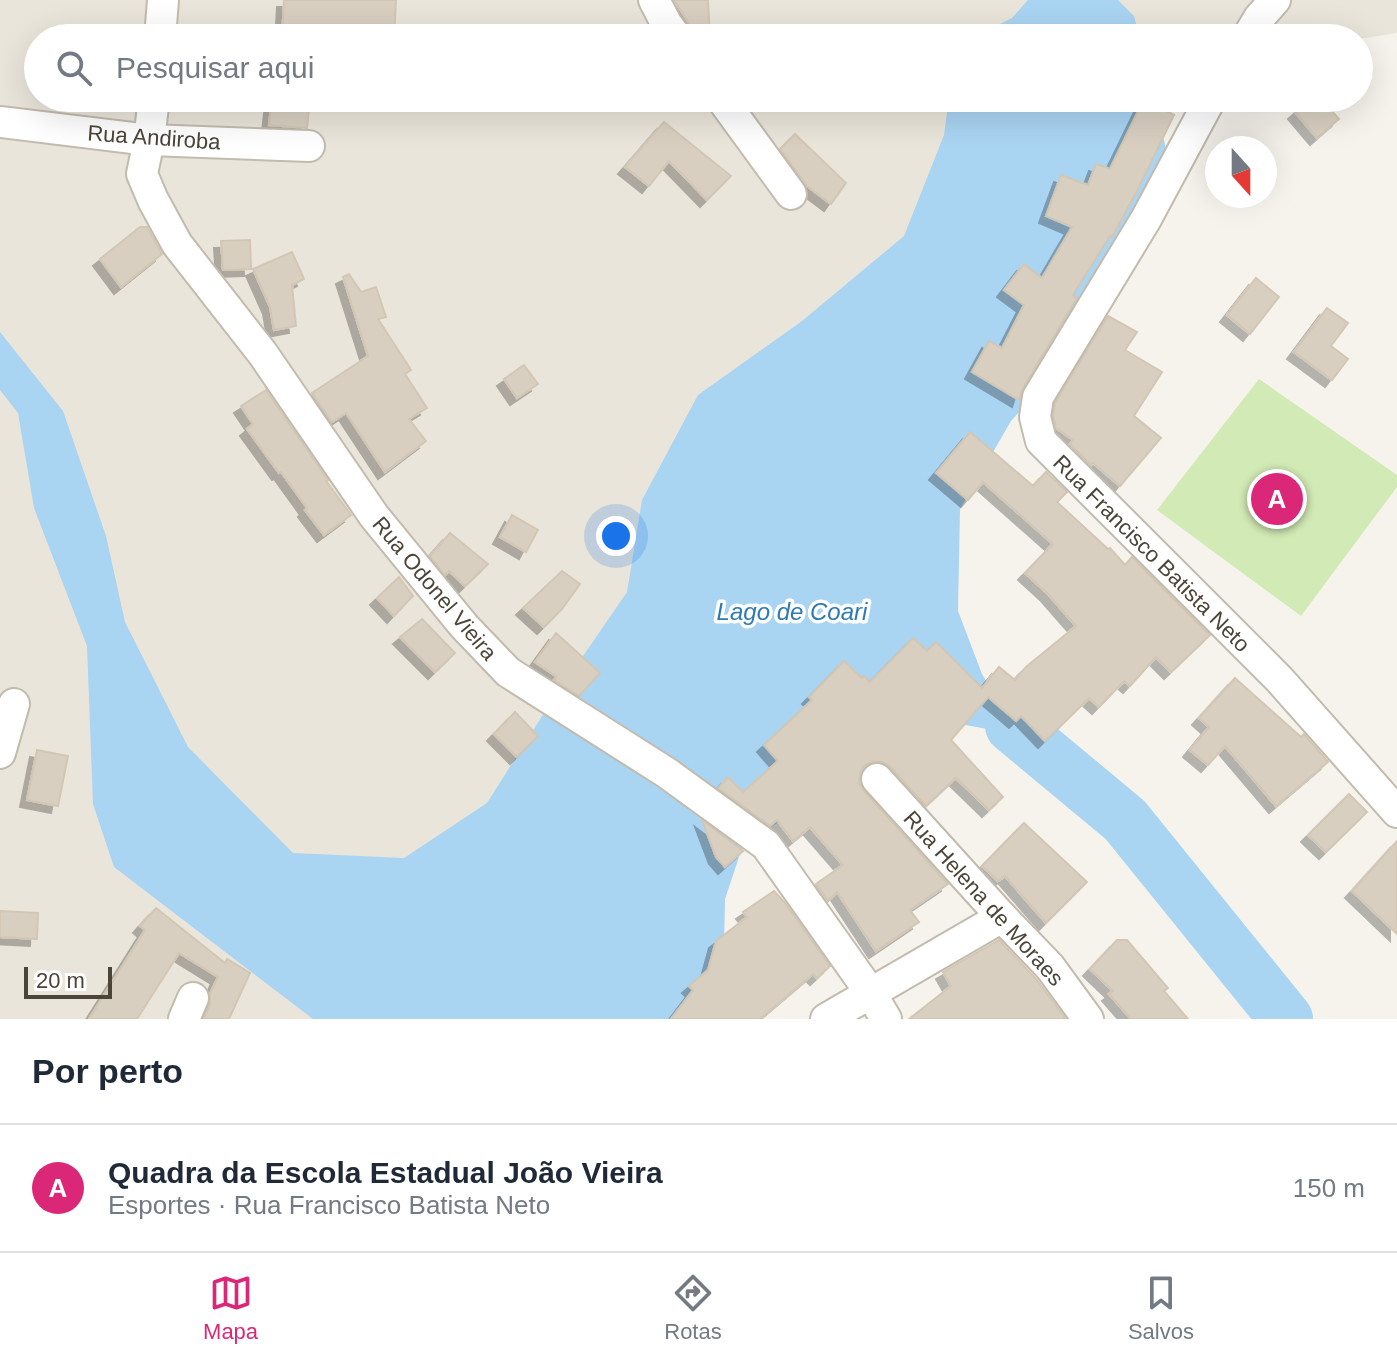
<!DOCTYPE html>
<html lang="pt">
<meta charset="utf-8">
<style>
:root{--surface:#fff;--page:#f6f6f7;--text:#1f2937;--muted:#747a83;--line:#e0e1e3;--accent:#db2777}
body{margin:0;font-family:Arial,sans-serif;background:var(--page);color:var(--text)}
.compass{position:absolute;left:1205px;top:136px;width:72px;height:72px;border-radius:50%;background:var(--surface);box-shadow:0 8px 32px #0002;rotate:159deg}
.scale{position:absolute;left:24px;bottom:20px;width:88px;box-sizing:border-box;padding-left:8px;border:4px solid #4b4439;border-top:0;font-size:22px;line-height:28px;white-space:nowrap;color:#4b4439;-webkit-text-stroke:6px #fff;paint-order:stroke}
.you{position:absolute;left:616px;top:536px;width:28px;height:28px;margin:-20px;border:6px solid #fff;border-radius:50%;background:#1a73e8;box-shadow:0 0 0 12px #1a73e833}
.badge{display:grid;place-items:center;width:52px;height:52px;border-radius:50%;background:var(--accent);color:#fff;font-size:26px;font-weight:700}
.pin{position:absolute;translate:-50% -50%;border:4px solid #fff;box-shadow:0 2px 8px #0006}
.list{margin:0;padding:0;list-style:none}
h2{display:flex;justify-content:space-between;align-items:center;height:104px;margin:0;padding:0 32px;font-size:34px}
h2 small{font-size:26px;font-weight:400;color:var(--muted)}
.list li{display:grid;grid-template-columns:52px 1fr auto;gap:24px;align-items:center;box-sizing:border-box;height:128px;padding:0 32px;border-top:2px solid var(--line)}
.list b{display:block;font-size:30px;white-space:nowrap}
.list p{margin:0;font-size:26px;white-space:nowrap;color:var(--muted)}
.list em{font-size:26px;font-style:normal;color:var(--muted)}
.icon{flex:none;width:44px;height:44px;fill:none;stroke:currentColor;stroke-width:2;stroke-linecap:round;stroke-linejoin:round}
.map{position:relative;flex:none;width:1397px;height:1019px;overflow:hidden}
.search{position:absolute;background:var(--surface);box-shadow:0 8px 32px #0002;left:24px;right:24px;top:24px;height:88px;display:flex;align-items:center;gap:20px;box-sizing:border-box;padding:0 28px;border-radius:44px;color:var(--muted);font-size:30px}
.sheet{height:232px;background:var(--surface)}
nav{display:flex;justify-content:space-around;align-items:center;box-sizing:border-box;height:112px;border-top:2px solid var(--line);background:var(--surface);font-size:22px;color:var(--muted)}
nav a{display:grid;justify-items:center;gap:4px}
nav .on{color:var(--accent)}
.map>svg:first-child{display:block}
</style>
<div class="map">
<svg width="1397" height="1019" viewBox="0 0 1397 1019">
<defs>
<filter id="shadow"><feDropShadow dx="-7" dy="7" stdDeviation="0" flood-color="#0004"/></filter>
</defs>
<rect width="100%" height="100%" fill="#f6f3ec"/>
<polygon fill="#eae5da" points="0,0 1397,0 1397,33 1359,39 38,38 38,98 1051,98 513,1019 0,1019"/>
<polygon fill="#d2eab5" points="1259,379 1397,475 1397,487 1301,616 1157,510"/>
<g fill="#a9d4f2">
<polygon points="1028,0 1118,0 1134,16 1140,38 972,38 1012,18"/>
<polygon points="949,98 1154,98 1166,149 1157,218 1092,331 1011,421 960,509 958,611 982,674 1012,726 993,730 938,720 855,767 742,848 725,899 723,993 717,1019 313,1019 114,867 93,804 87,646 34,508 18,413 0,390 0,332 63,411 106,536 125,622 188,747 293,853 404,858 487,803 544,713 627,592 642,500 698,395 802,321 904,236 944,135"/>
</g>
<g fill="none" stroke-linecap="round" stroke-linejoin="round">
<polyline stroke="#a9d4f2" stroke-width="54" points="1012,726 1125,820 1286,1019"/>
</g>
<g fill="#d8cfc1" stroke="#d3c7b4" stroke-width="2" filter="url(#shadow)">
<polygon points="284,0 396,0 394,38 282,38"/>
<polygon points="674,0 708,0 710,38 695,38 692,28"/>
<polygon points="272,98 310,98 307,128 269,125"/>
<polygon points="1311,98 1320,98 1339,119 1317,138 1295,112"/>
<polygon points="1144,99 1174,115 1136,193 1112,237 1110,236 1073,295 1077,298 1023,388 1019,400 972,372 989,341 1002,348 1024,305 1004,290 1024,264 1042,278 1072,227 1046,216 1061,175 1088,185 1096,164 1110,169"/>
<polygon points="664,122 731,176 707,200 669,161 649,186 625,167"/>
<polygon points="795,134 846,183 831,204 807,186 780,149"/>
<polygon points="140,227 147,227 162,254 121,287 100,259"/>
<polygon points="250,240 251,269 223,270 221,241"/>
<polygon points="292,252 304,279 292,285 296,326 274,330 270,307 253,269"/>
<polygon points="349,274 361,292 376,287 386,317 378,319 411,370 405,374 427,408 409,419 426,441 385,472 346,413 332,422 312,393 368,356 343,277"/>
<polygon points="1256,278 1279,297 1250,334 1227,315"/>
<polygon points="1327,308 1348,323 1331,346 1348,359 1332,380 1294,352"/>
<polygon points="1108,316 1137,332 1125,350 1162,372 1134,416 1161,438 1120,486 1093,463 1091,465 1070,444 1073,440 1056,428 1053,416 1055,403"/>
<polygon points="524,365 538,384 517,398 504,379"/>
<polygon points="266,390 328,480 326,481 351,515 324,535 305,510 307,508 281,472 279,473 247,429 253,424 241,406"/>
<polygon points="970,432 1033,486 1046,472 1067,492 1057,502 1108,549 1110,548 1125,565 1132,557 1210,635 1171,672 1156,657 1130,686 1124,681 1099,707 1089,698 1045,741 1021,716 1016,721 988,697 951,740 1003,797 989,810 956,778 926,806 890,766 882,762 874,761 864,766 860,774 859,782 864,791 948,884 910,910 919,922 876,951 837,892 828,901 816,884 843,865 810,827 793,841 777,820 770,826 718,788 728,777 743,792 778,761 764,745 812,700 809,697 844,661 862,678 864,676 870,682 913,638 927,651 936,642 982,688 999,667 1015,680 1026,667 1076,626 1048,594 1025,573 1053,544 983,482 968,500 936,473"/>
<polygon points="512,515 538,530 526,552 500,537"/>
<polygon points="450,533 488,564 465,586 449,571 445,575 430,556"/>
<polygon points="562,571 580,584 562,609 544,627 523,608"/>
<polygon points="399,577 413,596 394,616 377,598"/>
<polygon points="422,619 455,653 435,672 400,637"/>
<polygon points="556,633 600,673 579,696 554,680 557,677 535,662"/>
<polygon points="1235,678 1301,737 1304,734 1328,762 1276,806 1225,746 1208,765 1190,750 1209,727 1199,718"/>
<polygon points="515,712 538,736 517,757 494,734"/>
<polygon points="37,750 68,756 58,806 27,800"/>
<polygon points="1349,794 1367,812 1326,852 1308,835"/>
<polygon points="702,820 743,851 725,867 716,857"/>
<polygon points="1024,823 1087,882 1046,923 1005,876 998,881 982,866"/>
<polygon points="1397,841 1397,934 1352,891"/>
<polygon points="774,891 785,903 830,966 817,978 813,974 760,1019 671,1019 693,990 689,986 708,970 716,941 747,917 743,912"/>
<polygon points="156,908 225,963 227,959 250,973 229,1019 204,1019 210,1004 210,994 218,977 179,953 137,1019 89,1019 145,930 140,926"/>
<polygon points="0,911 38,913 37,939 0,937"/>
<polygon points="999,940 1036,979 1066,1019 909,1019 951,986 943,972"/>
<polygon points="1117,940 1127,940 1168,988 1164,991 1188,1019 1131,1019 1109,994 1113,991 1090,969"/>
</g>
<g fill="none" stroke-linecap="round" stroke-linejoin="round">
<g stroke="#c2bbae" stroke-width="34">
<g id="street">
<polyline points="654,0 666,23 677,38"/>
<polyline points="160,38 163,0"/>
<polyline points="1247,38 1259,18 1275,0"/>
<polyline points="154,98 149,140 142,174 153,200 177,244 263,354 374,516 464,626 508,672 667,773 766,845 870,992 886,1019"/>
<polyline points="721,98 791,194"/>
<polyline points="1211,98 1146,219 1038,397 1035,417 1041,441 1279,679 1397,812"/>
<polyline points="0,122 149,140 309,146"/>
<polyline points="0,753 14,704"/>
<polyline points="877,779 1002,917 1050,967 1088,1019"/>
<polyline points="184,1019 193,998"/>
<polyline points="826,1019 1002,917"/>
</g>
</g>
<use href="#street" stroke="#fff" stroke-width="30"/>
</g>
<g text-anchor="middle" stroke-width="7" stroke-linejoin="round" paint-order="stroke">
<g font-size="22" fill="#4b4439" stroke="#fff">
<text transform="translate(154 137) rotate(4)" y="8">Rua Andiroba</text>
<text transform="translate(1152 553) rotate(45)" y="8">Rua Francisco Batista Neto</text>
<text transform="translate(435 588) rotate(50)" y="8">Rua Odonel Vieira</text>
<text transform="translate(984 898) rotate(48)" y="8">Rua Helena de Moraes</text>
</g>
<g font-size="24" font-style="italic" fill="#2e7ab2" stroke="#fff">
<text x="792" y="620">Lago de Coari</text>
</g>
</g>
</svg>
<svg class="compass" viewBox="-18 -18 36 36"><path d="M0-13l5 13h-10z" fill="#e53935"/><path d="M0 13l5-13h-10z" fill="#747a83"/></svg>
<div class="scale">20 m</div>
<div class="you"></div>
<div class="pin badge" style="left:1277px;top:499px">A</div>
<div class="search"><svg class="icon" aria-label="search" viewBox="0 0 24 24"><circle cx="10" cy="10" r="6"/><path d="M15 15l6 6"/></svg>Pesquisar aqui</div>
</div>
<section class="sheet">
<h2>Por perto<small></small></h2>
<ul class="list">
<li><span class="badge">A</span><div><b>Quadra da Escola Estadual João Vieira</b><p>Esportes · Rua Francisco Batista Neto</p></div><em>150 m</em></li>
</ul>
</section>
<nav>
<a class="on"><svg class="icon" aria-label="map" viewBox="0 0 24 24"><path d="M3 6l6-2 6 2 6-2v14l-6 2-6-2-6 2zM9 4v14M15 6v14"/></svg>Mapa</a>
<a><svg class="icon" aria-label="directions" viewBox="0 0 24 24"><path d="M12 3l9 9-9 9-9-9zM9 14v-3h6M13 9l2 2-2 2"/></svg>Rotas</a>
<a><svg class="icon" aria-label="saved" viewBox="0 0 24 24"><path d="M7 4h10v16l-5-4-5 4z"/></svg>Salvos</a>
</nav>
